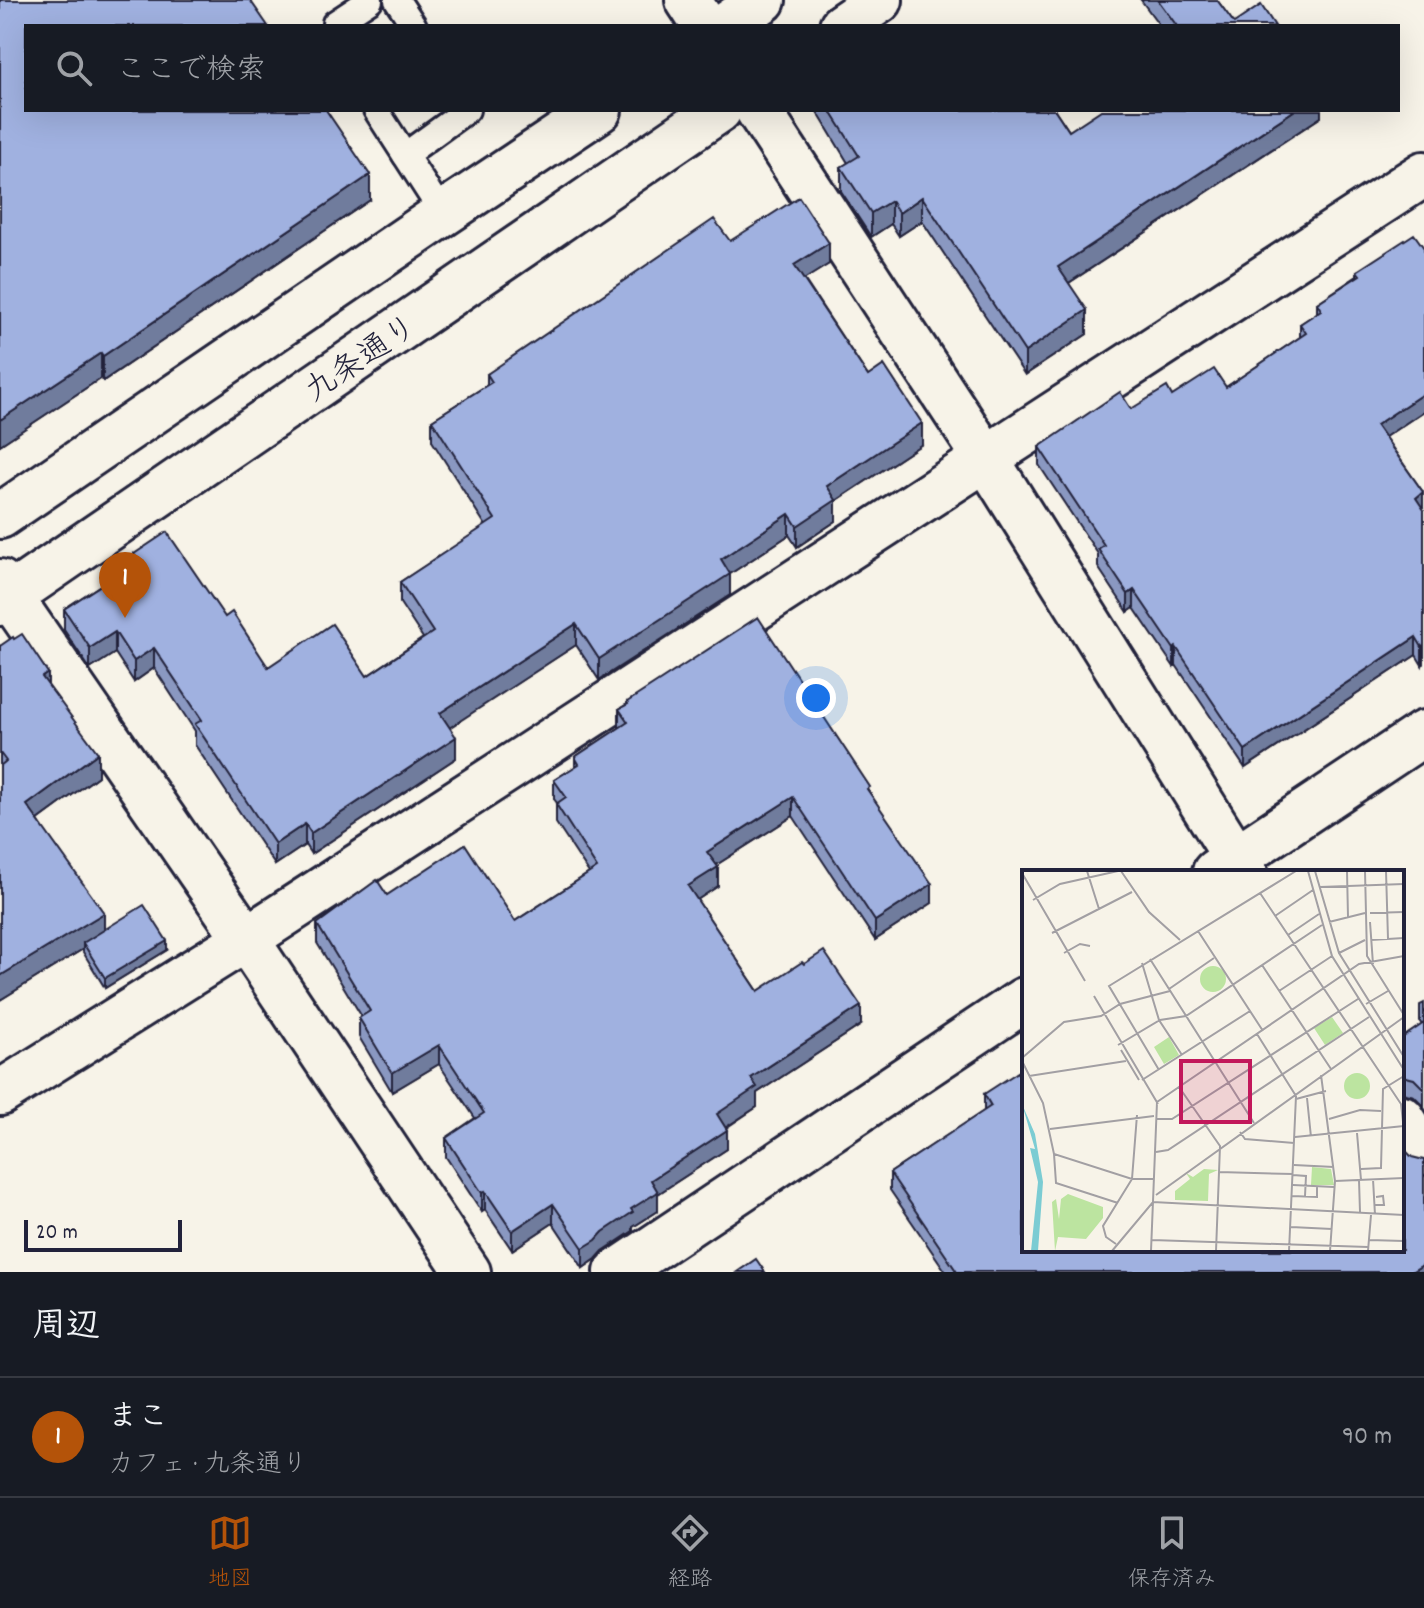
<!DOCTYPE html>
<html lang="ja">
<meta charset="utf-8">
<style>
:root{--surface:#171b24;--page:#20242c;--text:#f1f3f6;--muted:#9ea1a6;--line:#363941;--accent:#b45309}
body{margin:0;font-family:Dekko,"Klee One",sans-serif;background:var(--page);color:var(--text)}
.scale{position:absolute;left:24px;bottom:20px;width:158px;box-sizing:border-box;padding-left:8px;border:4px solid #22223b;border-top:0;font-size:22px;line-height:28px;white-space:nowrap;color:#22223b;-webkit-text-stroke:6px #f7f3e8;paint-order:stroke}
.you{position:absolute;left:816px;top:698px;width:28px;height:28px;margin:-20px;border:6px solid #fff;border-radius:50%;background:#1a73e8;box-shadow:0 0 0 12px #1a73e833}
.badge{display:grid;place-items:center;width:52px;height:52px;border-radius:50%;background:var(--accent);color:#fff;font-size:26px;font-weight:700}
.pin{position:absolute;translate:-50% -66px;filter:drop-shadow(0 2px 4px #0008)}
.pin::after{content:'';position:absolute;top:42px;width:28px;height:24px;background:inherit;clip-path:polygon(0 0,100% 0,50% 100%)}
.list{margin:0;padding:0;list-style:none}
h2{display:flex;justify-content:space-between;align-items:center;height:104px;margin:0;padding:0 32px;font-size:34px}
h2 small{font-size:26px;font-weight:400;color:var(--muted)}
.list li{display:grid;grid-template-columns:52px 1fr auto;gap:24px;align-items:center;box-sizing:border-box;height:120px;padding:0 32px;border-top:2px solid var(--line)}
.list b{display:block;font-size:30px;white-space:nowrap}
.list p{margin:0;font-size:26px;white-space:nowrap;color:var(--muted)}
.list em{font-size:26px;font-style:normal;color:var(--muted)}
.icon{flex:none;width:44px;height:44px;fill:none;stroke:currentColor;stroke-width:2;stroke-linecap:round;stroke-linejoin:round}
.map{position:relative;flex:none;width:1424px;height:1272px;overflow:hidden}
.search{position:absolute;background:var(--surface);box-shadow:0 8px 32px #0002;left:24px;right:24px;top:24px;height:88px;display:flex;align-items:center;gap:20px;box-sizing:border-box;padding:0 28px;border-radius:0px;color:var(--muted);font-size:30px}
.sheet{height:224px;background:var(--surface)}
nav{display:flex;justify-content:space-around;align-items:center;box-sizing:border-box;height:112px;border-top:2px solid var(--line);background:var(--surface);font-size:22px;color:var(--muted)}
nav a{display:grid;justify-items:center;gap:4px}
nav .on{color:var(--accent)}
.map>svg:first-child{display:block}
</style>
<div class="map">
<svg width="1424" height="1272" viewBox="0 0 1424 1272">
<rect width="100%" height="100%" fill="#f7f3e8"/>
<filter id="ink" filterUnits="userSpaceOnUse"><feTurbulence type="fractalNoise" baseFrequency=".0125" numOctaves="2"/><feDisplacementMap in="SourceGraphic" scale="16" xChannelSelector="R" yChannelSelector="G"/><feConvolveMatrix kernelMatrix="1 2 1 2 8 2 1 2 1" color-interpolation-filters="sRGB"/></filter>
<g filter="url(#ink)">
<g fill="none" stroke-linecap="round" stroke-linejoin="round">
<g stroke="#22223b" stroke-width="30">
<g id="lane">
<polyline points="397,0 414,26"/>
<polyline points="335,26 335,23 370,0"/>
<polyline points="376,110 443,214"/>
<polyline points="405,155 467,110"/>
</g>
</g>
<g stroke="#22223b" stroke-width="50">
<g id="street">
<polyline points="688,0 705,26"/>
<polyline points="758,110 987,460 1245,872"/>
<polyline points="0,582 246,939 468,1272"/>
<polyline points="1215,872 1424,733"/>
<polyline points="0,1093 246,939 1424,174"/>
<polyline points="1402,1118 1424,1152"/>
<polyline points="617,1272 1024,1000"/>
</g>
</g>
<g stroke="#22223b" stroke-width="50">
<g id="highway">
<polyline points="725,26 763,0"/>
<polyline points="842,26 880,0"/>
<polyline points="0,516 443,214 599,110"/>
<polyline points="0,603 719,110"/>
</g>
</g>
<use href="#lane" stroke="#f7f3e8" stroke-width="24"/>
<use href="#street" stroke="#f7f3e8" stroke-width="44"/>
<use href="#highway" stroke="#f7f3e8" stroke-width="44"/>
</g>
<g fill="#8a98c1" stroke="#22223b" stroke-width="2">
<polygon points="0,0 370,200 103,381 101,378 0,445"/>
<polygon points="1141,0 1217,0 1234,23 1275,26 1160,26"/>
<polygon points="816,110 1055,110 1069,131 1321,110 1321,117 1069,283 1087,334 1025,375 922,221 899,236 891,224 871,237 841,191 841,167 848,163"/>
<polygon points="730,241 829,264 804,279 868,376 922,444 836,501 836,521 797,547 789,535 730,574 730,595 599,680 576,645 449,727 456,758 311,854 305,845 275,865 195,745 195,731 154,668 134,682 115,653 90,669 64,630 64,609 134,563 134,554 225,617 268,667 367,676 423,638 400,603 400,582 486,526 432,441 432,420 487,385 487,374"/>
<polygon points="1424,248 1424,411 1385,437 1423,492 1422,665 1416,655 1245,768 1176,665 1174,667 1134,608 1128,612 1098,567 1098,554 1039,465 1039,447 1131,409 1172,396 1226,387 1300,337 1300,324 1317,313 1317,303 1357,276 1357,271"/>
<polygon points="0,646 48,686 98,776 38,820 104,930 167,950 105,988 83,952 83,949 0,1000"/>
<polygon points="627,702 870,793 932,903 875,940 793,816 716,865 718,886 697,900 758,991 861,1025 757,1093 757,1107 726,1128 727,1149 658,1194 658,1211 633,1227 633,1231 603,1251 596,1259 583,1268 553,1223 512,1250 485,1210 482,1212 446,1157 446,1138 475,1118 439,1064 392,1092 359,1037 359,1018 362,1017 317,943 317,924 387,895 515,921 589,873 556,823 556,804 557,803 554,799 554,780 575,767 575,757 619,728 619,709 627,704"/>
<polygon points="1424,1003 1424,1106 1414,1096 1402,1093 1402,1038 1422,1025 1420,1022 1420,1005"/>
<polygon points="984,1094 1424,1272 946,1272 890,1190 890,1173 984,1111"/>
</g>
<g fill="#707c9d" stroke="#22223b" stroke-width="2">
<polygon points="1295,110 1321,110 1321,117 1058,290 1058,267"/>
<polygon points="370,175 370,200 103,381 103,356"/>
<polygon points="922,197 922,221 899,236 899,213"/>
<polygon points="891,201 891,224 871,237 871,213"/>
<polygon points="829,243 829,264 794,286 794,265"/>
<polygon points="1087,310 1087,334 1025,375 1025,352"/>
<polygon points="101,353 101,378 0,445 0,420"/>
<polygon points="1424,393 1424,411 1376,443 1376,425"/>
<polygon points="922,423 922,444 836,501 836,521 797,547 797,526 827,486"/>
<polygon points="1423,492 1423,510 1416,498"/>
<polygon points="789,514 789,535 730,574 730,595 599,680 599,659 721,559"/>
<polygon points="1134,590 1134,608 1128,612 1128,594"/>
<polygon points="576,624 576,645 440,734 440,713"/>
<polygon points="115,632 115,653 90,669 90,648"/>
<polygon points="1416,637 1416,655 1245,768 1245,750"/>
<polygon points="1424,646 1424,664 1422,665 1422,647"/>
<polygon points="1176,647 1176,665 1174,667 1174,649"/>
<polygon points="154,648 154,668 134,682 134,661"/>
<polygon points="48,673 48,696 42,677"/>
<polygon points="456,737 456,758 311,854 311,833"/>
<polygon points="98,753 98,776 27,828 27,805"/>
<polygon points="793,797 793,816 707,871 707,852"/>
<polygon points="305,824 305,845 275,865 275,844"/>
<polygon points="718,867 718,886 688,906 688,886"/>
<polygon points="932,884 932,903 875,940 875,921"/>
<polygon points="104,913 104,936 83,943 83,949 0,1000 0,976"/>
<polygon points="167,941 167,950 105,988 105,978"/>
<polygon points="861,1006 861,1025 757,1093 757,1107 717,1133 717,1114 751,1078"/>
<polygon points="439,1045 439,1064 392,1092 392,1073"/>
<polygon points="727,1130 727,1149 658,1194 658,1211 633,1227 633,1231 603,1251 596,1259 583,1268 583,1248 631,1209 651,1180"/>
<polygon points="485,1191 485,1210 482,1212 482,1193"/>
<polygon points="553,1204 553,1223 512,1250 512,1231"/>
<polygon points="1424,1264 1424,1272 1411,1272"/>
</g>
<g fill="#a0b1e0" stroke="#22223b" stroke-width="2">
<polygon points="0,0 250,0 268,26 26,26 26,110 326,110 370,175 103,356 101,353 0,420"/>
<polygon points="1158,0 1217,0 1234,23 1261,5 1275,26 1177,26"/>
<polygon points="830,110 1055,110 1069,131 1101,110 1295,110 1058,267 1087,310 1025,352 922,197 899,213 891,201 871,213 841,167 859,156"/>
<polygon points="799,197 829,243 794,265 868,376 884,365 922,423 827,486 836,500 797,526 789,514 721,559 730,574 599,659 576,624 440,713 456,737 311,833 305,824 275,844 195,724 202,720 154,648 134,661 115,632 90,648 64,609 138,561 134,554 167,532 225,617 232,612 268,667 332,624 367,676 433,632 400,582 495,519 432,420 492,382 487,374 714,219 730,241"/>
<polygon points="1414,234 1424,248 1424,393 1376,425 1423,492 1416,498 1424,510 1424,646 1422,647 1416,637 1245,750 1176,647 1174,649 1134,590 1128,594 1098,549 1104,545 1039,447 1120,392 1131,409 1167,387 1172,396 1214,369 1226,387 1306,333 1300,324 1321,310 1317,303 1360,275 1357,271"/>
<polygon points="758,617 870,787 867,789 932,884 875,921 793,797 707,852 718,867 688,886 758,991 802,962 804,964 824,951 861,1006 751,1078 757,1087 717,1114 727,1130 651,1180 658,1192 631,1209 633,1212 603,1232 596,1240 583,1248 553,1204 512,1231 485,1191 482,1193 446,1138 484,1113 439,1045 392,1073 359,1018 370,1011 317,924 377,880 387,895 465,844 515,921 597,868 556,804 566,797 554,780 579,764 575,757 628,722 619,709 628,704 627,702"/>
<polygon points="22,634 48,673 42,677 98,753 27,805 104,913 0,976 0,766 6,761 0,753 0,646 13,637 14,639"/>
<polygon points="144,905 167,941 105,978 83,943"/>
<polygon points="1424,1023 1424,1089 1414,1079 1402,1076 1402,1038"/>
<polygon points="1024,1068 1024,1250 1402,1250 1402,1147 1412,1157 1424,1160 1424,1264 1411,1272 957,1272 890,1173 991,1106 984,1094"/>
<polygon points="756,1259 765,1272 737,1272"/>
</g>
</g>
<g text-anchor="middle" stroke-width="6" stroke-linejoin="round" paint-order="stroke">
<g font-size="32" fill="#22223b" stroke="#f7f3e8">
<text transform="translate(360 357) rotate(-34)" y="11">九条通り</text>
</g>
</g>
<g transform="translate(1022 870)">
<rect width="382" height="382" fill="#f7f3e8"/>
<path d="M178 109a13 13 0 1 1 26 0a13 13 0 1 1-26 0ZM310 147 321 163 303 175 292 158ZM147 167 157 185 142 194 132 177ZM322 216a13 13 0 1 1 26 0a13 13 0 1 1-26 0ZM290 297 309 299 312 315H289ZM182 299 196 300 187 304 186 331 153 330V321L168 309 164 303 171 307ZM46 324 81 337V348L64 369 36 367 33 381 30 332 34 329 37 349 39 329Z" fill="#bce4a0"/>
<path d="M0 234 13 264 21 312 16 381H9L16 312 8 278 13 279Z" fill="#7bccd3"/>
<path fill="none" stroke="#a29fa3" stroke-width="2" d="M65 1 77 39M99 1 127 42 158 70M286 1 310 86 382 200M293 1 317 83 382 187M325 1 326 47M343 1 345 86 382 145M364 1 366 69M0 3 63 111M298 17 382 14M238 23 379 234 382 261M11 30 38 14 96 1M348 43 382 42M253 46 291 20M307 52 343 43M348 52 351 94M176 61 241 161M30 63 110 22M266 65 297 44M349 70 382 68M42 83 58 74 68 76M317 83 343 70M128 89 232 253M120 93 137 150 160 185M240 95 309 199M147 119 192 88M257 121 310 86M72 126 136 234M344 134 366 121M235 164 274 226 267 381M96 175 138 150 164 146 300 55M99 180 117 210M0 188 42 152 79 146 98 134 148 121M0 191 21 233 32 284 110 309H131M137 200 87 116 274 1M299 205 313 311 308 381M7 206 104 191M120 210 228 141M157 217 198 276 194 381M285 228 289 267M274 229 304 221M135 249H150L336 129M307 249 338 240 359 241M28 259 132 246M218 262 223 269 272 273M335 263 339 310M273 267 382 256M134 282 146 280 347 147M32 284 34 313 96 333M272 295 312 297M339 299 359 298 361 219 382 206M197 302 271 304M271 305 284 306 283 326M351 309 353 345M337 310 338 342M313 311 382 308M271 315 312 317M134 325 382 147M270 326 295 327V317M353 335H362L361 326 354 327M269 357 310 359M130 370 346 377M347 370 382 371M94 374 84 367 81 356 110 309 115 245M90 381 131 332 382 345M129 381 135 232 337 94 382 86M346 381 349 345"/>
<path fill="#c2185b" fill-opacity="0.15" stroke="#c2185b" stroke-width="4" d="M159 191H228V252H159Z"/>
<rect width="382" height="382" fill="none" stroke="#22223b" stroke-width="4"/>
</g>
</svg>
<div class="scale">20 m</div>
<div class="you"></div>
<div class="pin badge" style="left:125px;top:618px">1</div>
<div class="search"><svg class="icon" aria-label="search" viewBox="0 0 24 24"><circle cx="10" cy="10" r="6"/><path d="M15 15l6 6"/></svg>ここで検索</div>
</div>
<section class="sheet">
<h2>周辺<small></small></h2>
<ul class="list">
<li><span class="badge">1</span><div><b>まこ</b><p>カフェ · 九条通り</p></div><em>90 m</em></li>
</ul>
</section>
<nav>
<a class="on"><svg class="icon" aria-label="map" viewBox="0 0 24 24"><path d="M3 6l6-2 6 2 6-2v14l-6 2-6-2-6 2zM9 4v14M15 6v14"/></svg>地図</a>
<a><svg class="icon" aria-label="directions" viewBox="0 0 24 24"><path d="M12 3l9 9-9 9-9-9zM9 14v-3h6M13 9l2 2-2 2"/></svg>経路</a>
<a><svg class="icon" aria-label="saved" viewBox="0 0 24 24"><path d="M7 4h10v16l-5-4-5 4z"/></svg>保存済み</a>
</nav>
